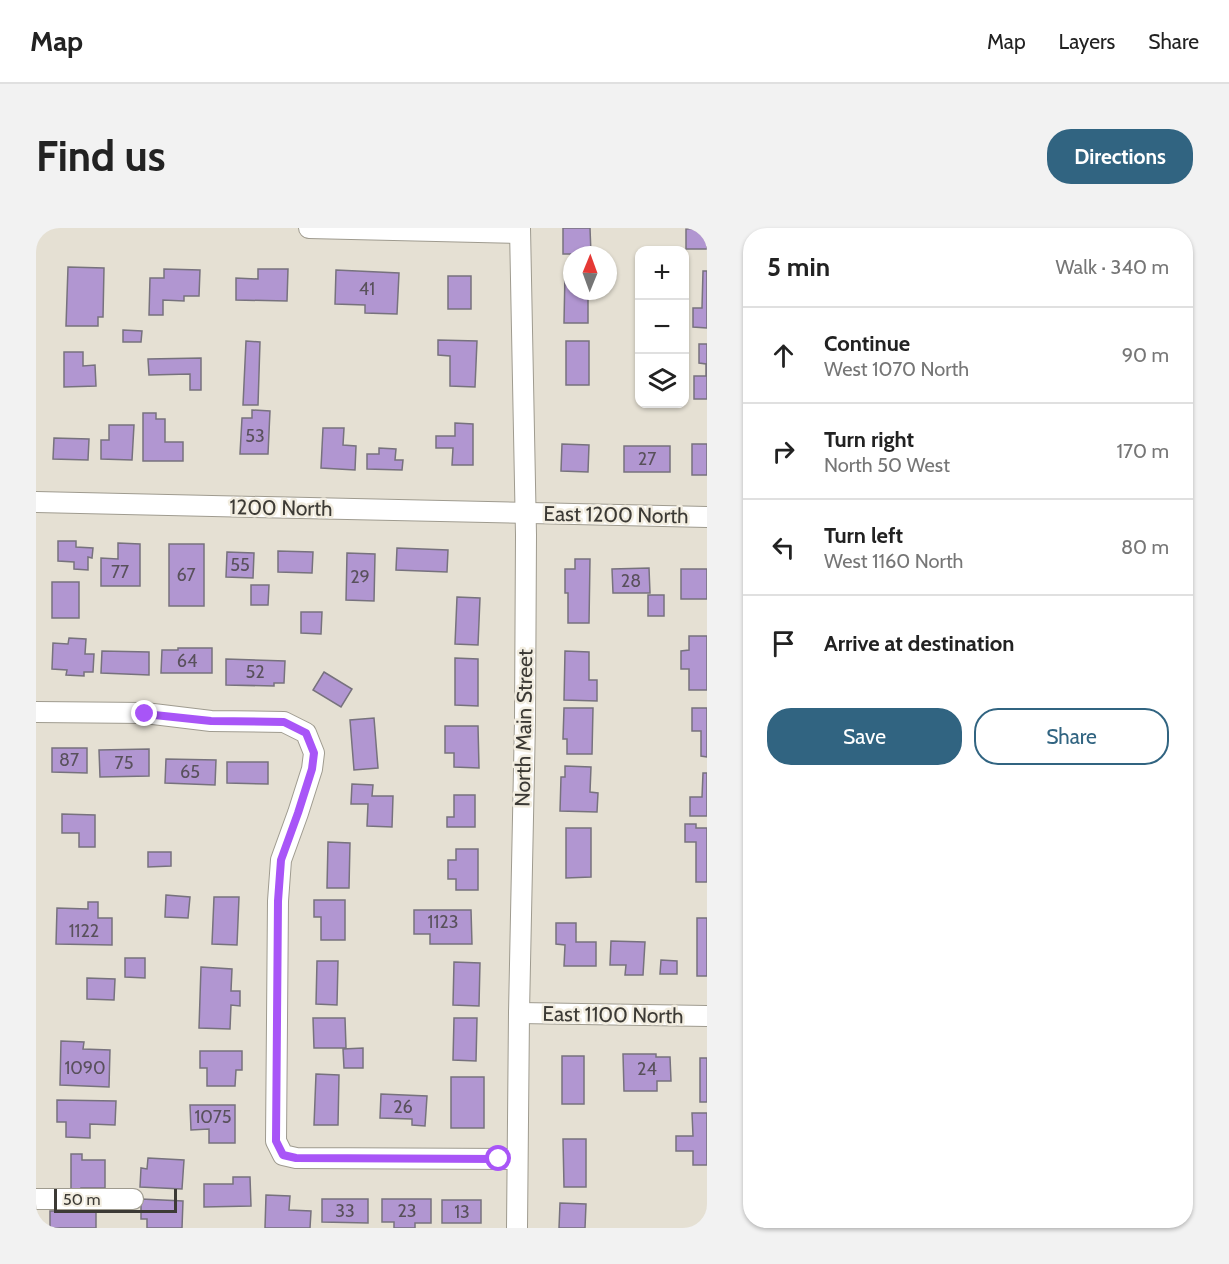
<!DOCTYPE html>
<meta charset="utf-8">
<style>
:root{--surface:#fff;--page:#f2f2f2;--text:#222;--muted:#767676;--line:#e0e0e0;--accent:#316481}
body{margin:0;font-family:Cabin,sans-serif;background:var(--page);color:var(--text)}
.controls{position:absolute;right:18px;top:18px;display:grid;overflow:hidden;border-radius:12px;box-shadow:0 2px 4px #0004}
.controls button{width:54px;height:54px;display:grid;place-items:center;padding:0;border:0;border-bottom:2px solid var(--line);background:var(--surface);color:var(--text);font:30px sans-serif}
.compass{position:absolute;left:527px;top:18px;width:54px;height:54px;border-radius:50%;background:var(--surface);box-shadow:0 2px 4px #0004;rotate:1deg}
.scale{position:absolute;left:18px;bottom:15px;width:123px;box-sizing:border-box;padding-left:6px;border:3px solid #3c3a35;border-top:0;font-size:16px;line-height:21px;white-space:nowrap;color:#3c3a35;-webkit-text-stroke:4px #f2ede0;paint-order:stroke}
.stop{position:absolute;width:18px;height:18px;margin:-14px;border:4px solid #a855f7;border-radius:50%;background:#fff}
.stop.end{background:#a855f7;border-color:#fff;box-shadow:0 2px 6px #0008}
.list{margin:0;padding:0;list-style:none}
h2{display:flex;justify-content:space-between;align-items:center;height:78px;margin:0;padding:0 24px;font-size:26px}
h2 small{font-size:20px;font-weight:400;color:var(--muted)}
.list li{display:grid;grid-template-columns:39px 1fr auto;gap:18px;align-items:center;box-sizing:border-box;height:96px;padding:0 24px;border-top:2px solid var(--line)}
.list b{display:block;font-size:22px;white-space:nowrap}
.list p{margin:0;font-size:20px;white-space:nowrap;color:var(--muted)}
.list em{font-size:20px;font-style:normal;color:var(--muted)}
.actions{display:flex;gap:12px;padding:18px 24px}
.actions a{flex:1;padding:14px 0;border:2px solid var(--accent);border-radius:24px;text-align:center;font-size:21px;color:var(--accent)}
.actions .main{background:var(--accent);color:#fff}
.icon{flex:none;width:33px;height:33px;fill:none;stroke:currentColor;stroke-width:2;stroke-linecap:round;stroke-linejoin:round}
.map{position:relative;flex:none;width:671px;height:1000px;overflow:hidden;border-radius:24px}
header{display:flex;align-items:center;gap:36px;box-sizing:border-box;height:84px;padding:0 30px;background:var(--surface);border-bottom:2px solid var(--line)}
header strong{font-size:28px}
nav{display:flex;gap:33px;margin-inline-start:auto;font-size:21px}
.intro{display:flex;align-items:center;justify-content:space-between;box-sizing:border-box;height:144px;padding:0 36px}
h1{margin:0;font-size:42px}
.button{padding:15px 27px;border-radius:24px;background:var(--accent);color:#fff;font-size:21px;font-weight:700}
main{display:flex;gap:36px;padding:0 36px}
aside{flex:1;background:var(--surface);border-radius:24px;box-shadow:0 2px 4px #0004}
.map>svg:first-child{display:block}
</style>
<header>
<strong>Map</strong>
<nav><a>Map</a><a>Layers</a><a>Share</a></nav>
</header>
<div class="intro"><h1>Find us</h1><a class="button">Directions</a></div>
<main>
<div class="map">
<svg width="671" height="1000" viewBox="0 0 671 1000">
<rect width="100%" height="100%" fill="#e5e0d3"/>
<g fill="#b196d1" stroke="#77727d" stroke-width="1.5">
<polygon points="527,0 554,0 555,26 527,26"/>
<polygon points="664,0 671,0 671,21 650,21 650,1"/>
<polygon points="32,39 68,40 67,89 62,89 62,98 30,98"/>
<polygon points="128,41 164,42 163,68 148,68 148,73 127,72 127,87 113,87 114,50 128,50"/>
<polygon points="222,41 252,41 251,73 200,72 200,50 222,51"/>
<polygon points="300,42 363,45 361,86 329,85 329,77 299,76"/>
<polygon points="667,43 671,43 671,100 657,99 657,80 666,80"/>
<polygon points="529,44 536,44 536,63 552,63 552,95 528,95"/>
<rect x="412" y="48" width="23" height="33"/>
<polygon points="87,102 106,103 105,114 87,114"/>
<polygon points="402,112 441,113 439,159 414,158 414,128 402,127"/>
<polygon points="210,113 224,114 222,177 207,177"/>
<rect x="530" y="113" width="23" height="44"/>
<polygon points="663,116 671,116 671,171 658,171 658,148 670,148 670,136 663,135"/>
<polygon points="28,124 47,124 47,138 59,137 60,158 28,159"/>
<polygon points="165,130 165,162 154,162 154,146 113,147 112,131"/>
<polygon points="216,182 234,183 232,226 204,226 206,190 216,190"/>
<polygon points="107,185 120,185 120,191 129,191 129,214 147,214 147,233 107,233"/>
<polygon points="419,195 437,196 437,237 416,237 417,220 400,220 400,208 419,208"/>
<polygon points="73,197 98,197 96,232 65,231 65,212 73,212"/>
<polygon points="287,200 308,200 307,217 320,218 319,242 285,240"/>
<polygon points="18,210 53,211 52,232 17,231"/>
<polygon points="526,216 553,217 552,244 525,243"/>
<rect x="656" y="216" width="15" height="31"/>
<rect x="588" y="218" width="46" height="26"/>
<polygon points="343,220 360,221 359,232 367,232 366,242 331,241 331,226 343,226"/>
<polygon points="22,313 40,313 40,319 57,320 56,330 52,329 52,342 38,341 38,334 22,333"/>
<polygon points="82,315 104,316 104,358 65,358 65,330 82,331"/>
<rect x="133" y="316" width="35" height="62"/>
<polygon points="361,320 412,322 411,344 360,342"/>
<polygon points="242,323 277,324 276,345 242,344"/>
<polygon points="191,324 218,325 217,350 190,349"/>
<polygon points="311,325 339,326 338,373 310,372"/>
<polygon points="539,331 554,331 553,395 532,395 532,365 529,365 529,341 539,341"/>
<polygon points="613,340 614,365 577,365 576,341"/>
<rect x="645" y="341" width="26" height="30"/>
<rect x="16" y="354" width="27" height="36"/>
<polygon points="215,357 233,357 232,377 215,377"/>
<rect x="612" y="367" width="16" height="21"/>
<polygon points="421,369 444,370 442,417 419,416"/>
<polygon points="265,384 286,384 285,406 265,405"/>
<polygon points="653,408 671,408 671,462 653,462 653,441 645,441 645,423 653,422"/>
<polygon points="33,410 50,411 49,426 58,426 57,444 48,444 48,448 30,447 31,442 16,441 17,415 32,416"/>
<polygon points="142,420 176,420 176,445 125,445 126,422 142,422"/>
<polygon points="66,423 113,424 113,447 65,445"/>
<polygon points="529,423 553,424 553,452 561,452 561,473 528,472"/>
<polygon points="419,430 442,431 442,478 419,477"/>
<polygon points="190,431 249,433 248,455 238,455 238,458 190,457"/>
<polygon points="288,444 316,461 305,479 277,462"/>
<polygon points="528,480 557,480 556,526 531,526 531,511 527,511"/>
<polygon points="656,480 671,480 671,529 665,528 665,503 656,503"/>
<polygon points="338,490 342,540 318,542 314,492"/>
<polygon points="409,498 442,498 443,540 418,539 418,525 409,525"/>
<polygon points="16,520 51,520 51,545 16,544"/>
<polygon points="113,521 113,548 64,549 63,522"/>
<polygon points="130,531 180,532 179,557 129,555"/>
<polygon points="191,534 232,534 232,556 191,555"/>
<polygon points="529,538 555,539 554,564 562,565 561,584 524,583 525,549 529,549"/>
<polygon points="667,545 671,545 671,588 654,588 654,569 666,569"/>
<polygon points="316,556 337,557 336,568 357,568 356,599 331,598 332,576 315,576"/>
<polygon points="418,567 439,567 439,599 411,599 411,589 418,589"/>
<polygon points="26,586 59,587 59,619 43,619 43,605 26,605"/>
<polygon points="649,596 660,596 660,600 671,600 671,654 660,654 660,614 649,614"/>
<polygon points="530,600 555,600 555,649 530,650"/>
<polygon points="292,614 314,615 313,660 291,660"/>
<polygon points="420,621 442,621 442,662 420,662 420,651 412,651 412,632 420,632"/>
<polygon points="112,624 135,624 135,638 112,639"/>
<polygon points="130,667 154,669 152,690 129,689"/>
<polygon points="178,669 203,669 201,717 176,716"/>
<polygon points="278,672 309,672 309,712 285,712 285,689 278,689"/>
<polygon points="52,674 62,674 62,690 76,690 76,717 20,716 21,680 52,681"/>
<polygon points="378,682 435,682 436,716 394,716 394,706 378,706"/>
<rect x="661" y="690" width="10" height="58"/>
<polygon points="520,695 540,695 540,714 560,714 560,738 528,738 529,717 520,716"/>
<polygon points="575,713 609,714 607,747 589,747 590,737 574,737"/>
<polygon points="89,730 109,730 109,750 89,749"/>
<polygon points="625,732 641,733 641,746 624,746"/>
<polygon points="281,733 302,733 301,777 280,776"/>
<polygon points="418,734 444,735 443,778 417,777"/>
<polygon points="165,739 196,741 195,763 204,763 204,778 195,777 194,801 163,800"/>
<polygon points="51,750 79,751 78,772 51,771"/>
<polygon points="277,790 309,790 310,820 278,820"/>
<polygon points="418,790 441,790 440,833 417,832"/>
<polygon points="25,813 48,814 47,821 74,822 73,859 24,857"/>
<polygon points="327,820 327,840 308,840 307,821"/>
<polygon points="164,823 206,823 206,842 200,842 199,858 171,858 171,840 164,840"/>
<polygon points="587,826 620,826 620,829 634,829 635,853 621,853 621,863 588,863"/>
<rect x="526" y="828" width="22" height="48"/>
<rect x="664" y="830" width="7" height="44"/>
<polygon points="280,846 303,847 302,897 278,897"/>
<rect x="415" y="849" width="33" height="51"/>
<polygon points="345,866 391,868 389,898 376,897 376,891 344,890"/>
<polygon points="21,872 80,873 79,897 54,896 54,910 30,909 30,894 21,894"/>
<polygon points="154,877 199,877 199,915 173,915 173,901 155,902"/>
<polygon points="656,885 671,885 671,937 657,937 657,923 640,923 640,908 657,908"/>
<polygon points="527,911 550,911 550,959 528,959"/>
<polygon points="35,926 46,926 46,932 69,932 69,960 45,960 45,970 35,970"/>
<polygon points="112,930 148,932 146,961 104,959 105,940 111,941"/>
<polygon points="197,949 214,949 215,978 168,979 168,956 197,956"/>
<polygon points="230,967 254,968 253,982 275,983 274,1000 229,1000"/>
<polygon points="105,971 147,973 146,1000 111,1000 111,991 105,991"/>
<polygon points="286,971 332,971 332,995 286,994"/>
<polygon points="346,971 395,971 395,995 379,995 379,1000 358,1000 358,994 346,994"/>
<rect x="406" y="972" width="39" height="23"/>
<polygon points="524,975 550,976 549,1000 523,1000"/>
<polygon points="47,978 60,978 60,1000 14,1000 14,983 47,983"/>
</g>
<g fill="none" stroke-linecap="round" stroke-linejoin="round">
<g stroke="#9f9b8f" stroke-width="22">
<g id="minor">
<polyline points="273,0 484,5"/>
<polyline points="0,274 671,289"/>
<polyline points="0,484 109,485 175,493 248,494 270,505 278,525 276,541 262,585 245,632 242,673 240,913 247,927 260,930 481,931"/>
<polyline points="483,785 671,788"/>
<polyline points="0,971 97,971"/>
<polyline points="481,1000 483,785 489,492 490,307 484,0"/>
</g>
</g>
<use href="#minor" stroke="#fff" stroke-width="20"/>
</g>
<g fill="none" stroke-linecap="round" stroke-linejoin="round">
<polyline stroke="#a855f7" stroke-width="8" points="109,486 175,493 248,494 270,505 278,525 276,541 262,585 245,632 242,673 240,913 247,927 260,930 463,931"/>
</g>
<g text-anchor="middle" stroke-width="5" stroke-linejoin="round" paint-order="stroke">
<g font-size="18" fill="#59515c">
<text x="331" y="67">41</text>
<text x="219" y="214">53</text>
<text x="611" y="237">27</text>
<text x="204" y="343">55</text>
<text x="84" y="350">77</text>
<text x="150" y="353">67</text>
<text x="324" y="355">29</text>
<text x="595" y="359">28</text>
<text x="151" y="439">64</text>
<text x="219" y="450">52</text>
<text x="33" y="538">87</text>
<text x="88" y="541">75</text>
<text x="154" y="550">65</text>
<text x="407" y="700">1123</text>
<text x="48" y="709">1122</text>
<text x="49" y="846">1090</text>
<text x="611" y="847">24</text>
<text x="367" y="885">26</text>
<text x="177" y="895">1075</text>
<text x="309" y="989">33</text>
<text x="371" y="989">23</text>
<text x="426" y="990">13</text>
</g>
<g font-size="21" fill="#3c3a35" stroke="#f2ede0">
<text transform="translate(245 280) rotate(1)" y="7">1200 North</text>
<text transform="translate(580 287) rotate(1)" y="7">East 1200 North</text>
<text transform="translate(488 500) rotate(-89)" y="7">North Main Street</text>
<text transform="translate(577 787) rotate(1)" y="7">East 1100 North</text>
</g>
</g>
</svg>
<div class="controls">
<button>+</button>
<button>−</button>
<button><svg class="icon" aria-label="layers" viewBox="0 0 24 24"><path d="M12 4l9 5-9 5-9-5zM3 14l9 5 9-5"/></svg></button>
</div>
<svg class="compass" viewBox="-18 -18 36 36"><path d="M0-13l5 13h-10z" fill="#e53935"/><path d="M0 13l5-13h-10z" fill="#767676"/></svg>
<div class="scale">50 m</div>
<div class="stop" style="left:463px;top:931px"></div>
<div class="stop end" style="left:109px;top:486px"></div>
</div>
<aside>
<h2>5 min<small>Walk · 340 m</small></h2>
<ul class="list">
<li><svg class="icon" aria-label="ahead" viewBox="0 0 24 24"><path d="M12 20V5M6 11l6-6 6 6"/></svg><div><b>Continue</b><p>West 1070 North</p></div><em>90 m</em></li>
<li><svg class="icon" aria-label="right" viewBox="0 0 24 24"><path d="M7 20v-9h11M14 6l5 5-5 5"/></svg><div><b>Turn right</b><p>North 50 West</p></div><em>170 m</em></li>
<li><svg class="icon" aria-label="left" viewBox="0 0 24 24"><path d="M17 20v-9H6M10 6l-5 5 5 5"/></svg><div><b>Turn left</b><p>West 1160 North</p></div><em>80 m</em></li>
<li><svg class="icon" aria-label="arrive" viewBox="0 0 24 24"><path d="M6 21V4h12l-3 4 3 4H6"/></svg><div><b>Arrive at destination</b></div></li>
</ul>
<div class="actions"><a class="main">Save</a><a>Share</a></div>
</aside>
</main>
